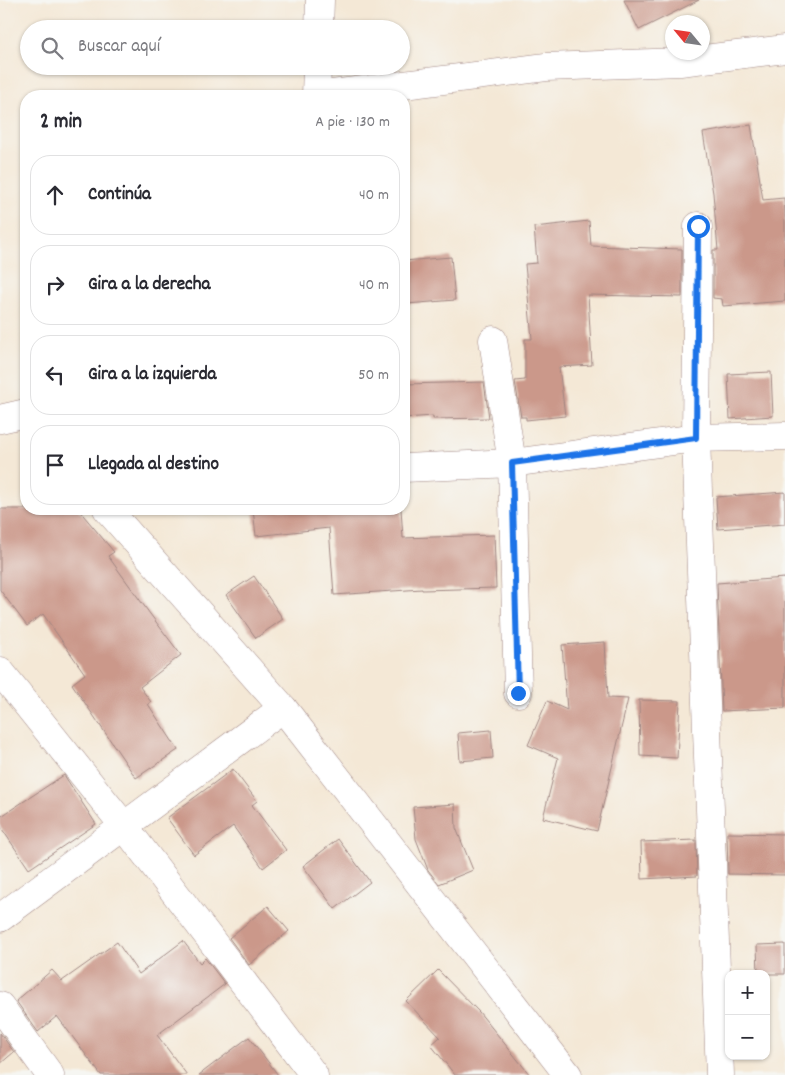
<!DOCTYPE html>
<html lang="es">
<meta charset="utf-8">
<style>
:root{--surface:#fff;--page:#f2f2f3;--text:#2b2b33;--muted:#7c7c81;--line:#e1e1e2}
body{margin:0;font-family:Dekko,sans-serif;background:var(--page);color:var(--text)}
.controls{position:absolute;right:15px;bottom:15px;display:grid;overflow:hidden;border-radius:10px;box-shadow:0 1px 4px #0004}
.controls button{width:45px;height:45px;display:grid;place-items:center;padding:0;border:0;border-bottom:1px solid var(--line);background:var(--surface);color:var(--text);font:25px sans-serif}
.compass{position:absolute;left:665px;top:15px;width:45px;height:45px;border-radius:50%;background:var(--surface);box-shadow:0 1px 4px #0004;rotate:299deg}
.stop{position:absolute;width:15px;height:15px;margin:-11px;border:4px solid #1a73e8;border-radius:50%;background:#fff}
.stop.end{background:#1a73e8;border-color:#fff;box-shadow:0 1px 5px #0008}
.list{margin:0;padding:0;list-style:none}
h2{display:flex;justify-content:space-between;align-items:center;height:65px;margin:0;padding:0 20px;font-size:21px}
h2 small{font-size:16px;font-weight:400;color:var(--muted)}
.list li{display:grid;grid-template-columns:32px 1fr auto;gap:15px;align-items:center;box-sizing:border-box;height:80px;margin:0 10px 10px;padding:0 10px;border:1px solid var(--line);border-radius:20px}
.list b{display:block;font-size:19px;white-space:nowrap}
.list em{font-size:16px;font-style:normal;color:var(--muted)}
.icon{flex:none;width:28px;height:28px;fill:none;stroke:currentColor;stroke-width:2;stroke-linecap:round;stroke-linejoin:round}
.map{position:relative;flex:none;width:785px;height:1075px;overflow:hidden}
.search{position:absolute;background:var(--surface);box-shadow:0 1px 4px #0004;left:20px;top:20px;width:390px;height:55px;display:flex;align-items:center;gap:12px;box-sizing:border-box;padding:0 18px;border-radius:28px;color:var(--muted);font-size:19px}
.panel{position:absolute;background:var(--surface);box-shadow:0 1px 4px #0004;left:20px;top:90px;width:390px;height:425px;border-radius:20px}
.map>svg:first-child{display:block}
</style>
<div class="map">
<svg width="785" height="1075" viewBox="0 0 785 1075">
<rect width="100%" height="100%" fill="#f6f6f2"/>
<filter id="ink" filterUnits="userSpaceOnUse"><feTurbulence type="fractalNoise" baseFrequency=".02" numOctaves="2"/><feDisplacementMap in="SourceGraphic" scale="10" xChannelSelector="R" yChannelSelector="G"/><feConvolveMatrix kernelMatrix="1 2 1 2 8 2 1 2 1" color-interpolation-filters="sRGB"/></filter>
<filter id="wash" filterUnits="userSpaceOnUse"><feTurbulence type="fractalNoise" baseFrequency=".0096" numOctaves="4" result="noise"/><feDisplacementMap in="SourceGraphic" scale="20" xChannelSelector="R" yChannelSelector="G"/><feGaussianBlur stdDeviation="1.12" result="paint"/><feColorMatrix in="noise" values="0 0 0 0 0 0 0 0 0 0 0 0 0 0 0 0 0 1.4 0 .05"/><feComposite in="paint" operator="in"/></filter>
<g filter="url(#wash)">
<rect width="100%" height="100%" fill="#f4e8d6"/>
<g id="blocks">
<g fill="#cb988a">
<polygon points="624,0 699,0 639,30"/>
<polygon points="751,125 763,200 784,198 785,214 785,301 723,306 722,299 713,298 713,250 718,250 713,193 703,133"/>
<polygon points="589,221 591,246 682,249 682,297 588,295 592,365 559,367 565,416 526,420 526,417 521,417 515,381 525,380 525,339 532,339 525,264 537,263 534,227"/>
<polygon points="451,257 455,300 407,304 404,261"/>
<polygon points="771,372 773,416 730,419 728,374"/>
<polygon points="484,382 489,418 433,419 433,416 404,418 404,384"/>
<polygon points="785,492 785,524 718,529 716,497"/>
<polygon points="0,509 78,509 114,552 108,556 150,614 181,655 140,687 151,702 148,704 178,750 136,778 72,684 85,674 43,614 27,626 0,590"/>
<polygon points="253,509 401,509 403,538 494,535 496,588 422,590 422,589 334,595 329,528 256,536"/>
<polygon points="254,576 283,619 256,638 226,595"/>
<polygon points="785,578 785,708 722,711 717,583"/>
<polygon points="605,642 608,698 628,699 597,831 543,818 558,758 528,745 547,701 567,710 562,645"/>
<polygon points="639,700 680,701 677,758 640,756"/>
<polygon points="491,730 493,758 460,761 458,733"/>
<polygon points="233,769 257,801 252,805 286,850 263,868 233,826 194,855 167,818"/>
<polygon points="64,775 96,824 29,869 0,826 0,817"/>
<polygon points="455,804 456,828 473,870 439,884 428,870 416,839 413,807"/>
<polygon points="727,833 785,834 785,875 728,874"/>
<polygon points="338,839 370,882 335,909 303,866"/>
<polygon points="696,840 697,876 642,879 641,842"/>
<polygon points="268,906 289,931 249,965 229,938"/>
<polygon points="183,941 200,963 205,958 225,984 157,1035 187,1075 101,1075 57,1016 38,1032 16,1001 52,970 62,981 117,942 139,974"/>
<polygon points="785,944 785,974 758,974 757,945"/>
<polygon points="438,970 479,1012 530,1075 455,1075 431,1045 440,1037 406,1001"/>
<polygon points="0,1033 14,1052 0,1064"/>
<polygon points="249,1037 278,1075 199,1075"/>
</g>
</g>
</g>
<g filter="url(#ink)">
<use href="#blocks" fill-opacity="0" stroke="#9f8480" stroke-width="1"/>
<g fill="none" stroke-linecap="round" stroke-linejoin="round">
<g stroke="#9f8480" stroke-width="29">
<g id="minor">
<polyline points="319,29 320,0"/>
<polyline points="316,96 546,67 680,62 785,49"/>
<polyline points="316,96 317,66"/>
<polyline points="698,226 696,438 720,1075"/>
<polyline points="493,340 512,463 518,693"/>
<polyline points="0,419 26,413"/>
<polyline points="404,468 512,463 696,438 785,436"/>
<polyline points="107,509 283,708 568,1075"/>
<polyline points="0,671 124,826 314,1075"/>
<polyline points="0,918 283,708"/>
<polyline points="0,1006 50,1075"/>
</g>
</g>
<use href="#minor" stroke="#fff" stroke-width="28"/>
</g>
</g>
<g fill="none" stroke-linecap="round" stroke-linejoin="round" filter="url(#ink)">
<polyline stroke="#1a73e8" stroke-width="6" points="518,693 512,463 696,438 698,226"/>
</g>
</svg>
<div class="controls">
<button>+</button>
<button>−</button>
</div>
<svg class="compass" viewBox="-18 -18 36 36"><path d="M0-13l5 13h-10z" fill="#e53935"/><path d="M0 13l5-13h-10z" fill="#7c7c81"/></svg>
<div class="stop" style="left:698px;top:226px"></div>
<div class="stop end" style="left:518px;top:693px"></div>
<div class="search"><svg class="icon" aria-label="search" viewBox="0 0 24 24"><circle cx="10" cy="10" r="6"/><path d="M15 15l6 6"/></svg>Buscar aquí</div>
<section class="panel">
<h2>2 min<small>A pie · 130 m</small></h2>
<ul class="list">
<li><svg class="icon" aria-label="ahead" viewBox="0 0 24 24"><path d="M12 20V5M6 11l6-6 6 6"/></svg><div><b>Continúa</b></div><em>40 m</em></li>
<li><svg class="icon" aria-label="right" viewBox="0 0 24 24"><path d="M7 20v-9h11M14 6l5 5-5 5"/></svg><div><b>Gira a la derecha</b></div><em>40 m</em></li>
<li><svg class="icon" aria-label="left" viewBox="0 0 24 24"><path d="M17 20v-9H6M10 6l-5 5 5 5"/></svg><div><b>Gira a la izquierda</b></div><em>50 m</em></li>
<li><svg class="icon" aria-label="arrive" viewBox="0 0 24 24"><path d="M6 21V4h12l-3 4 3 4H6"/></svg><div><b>Llegada al destino</b></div></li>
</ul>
</section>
</div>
